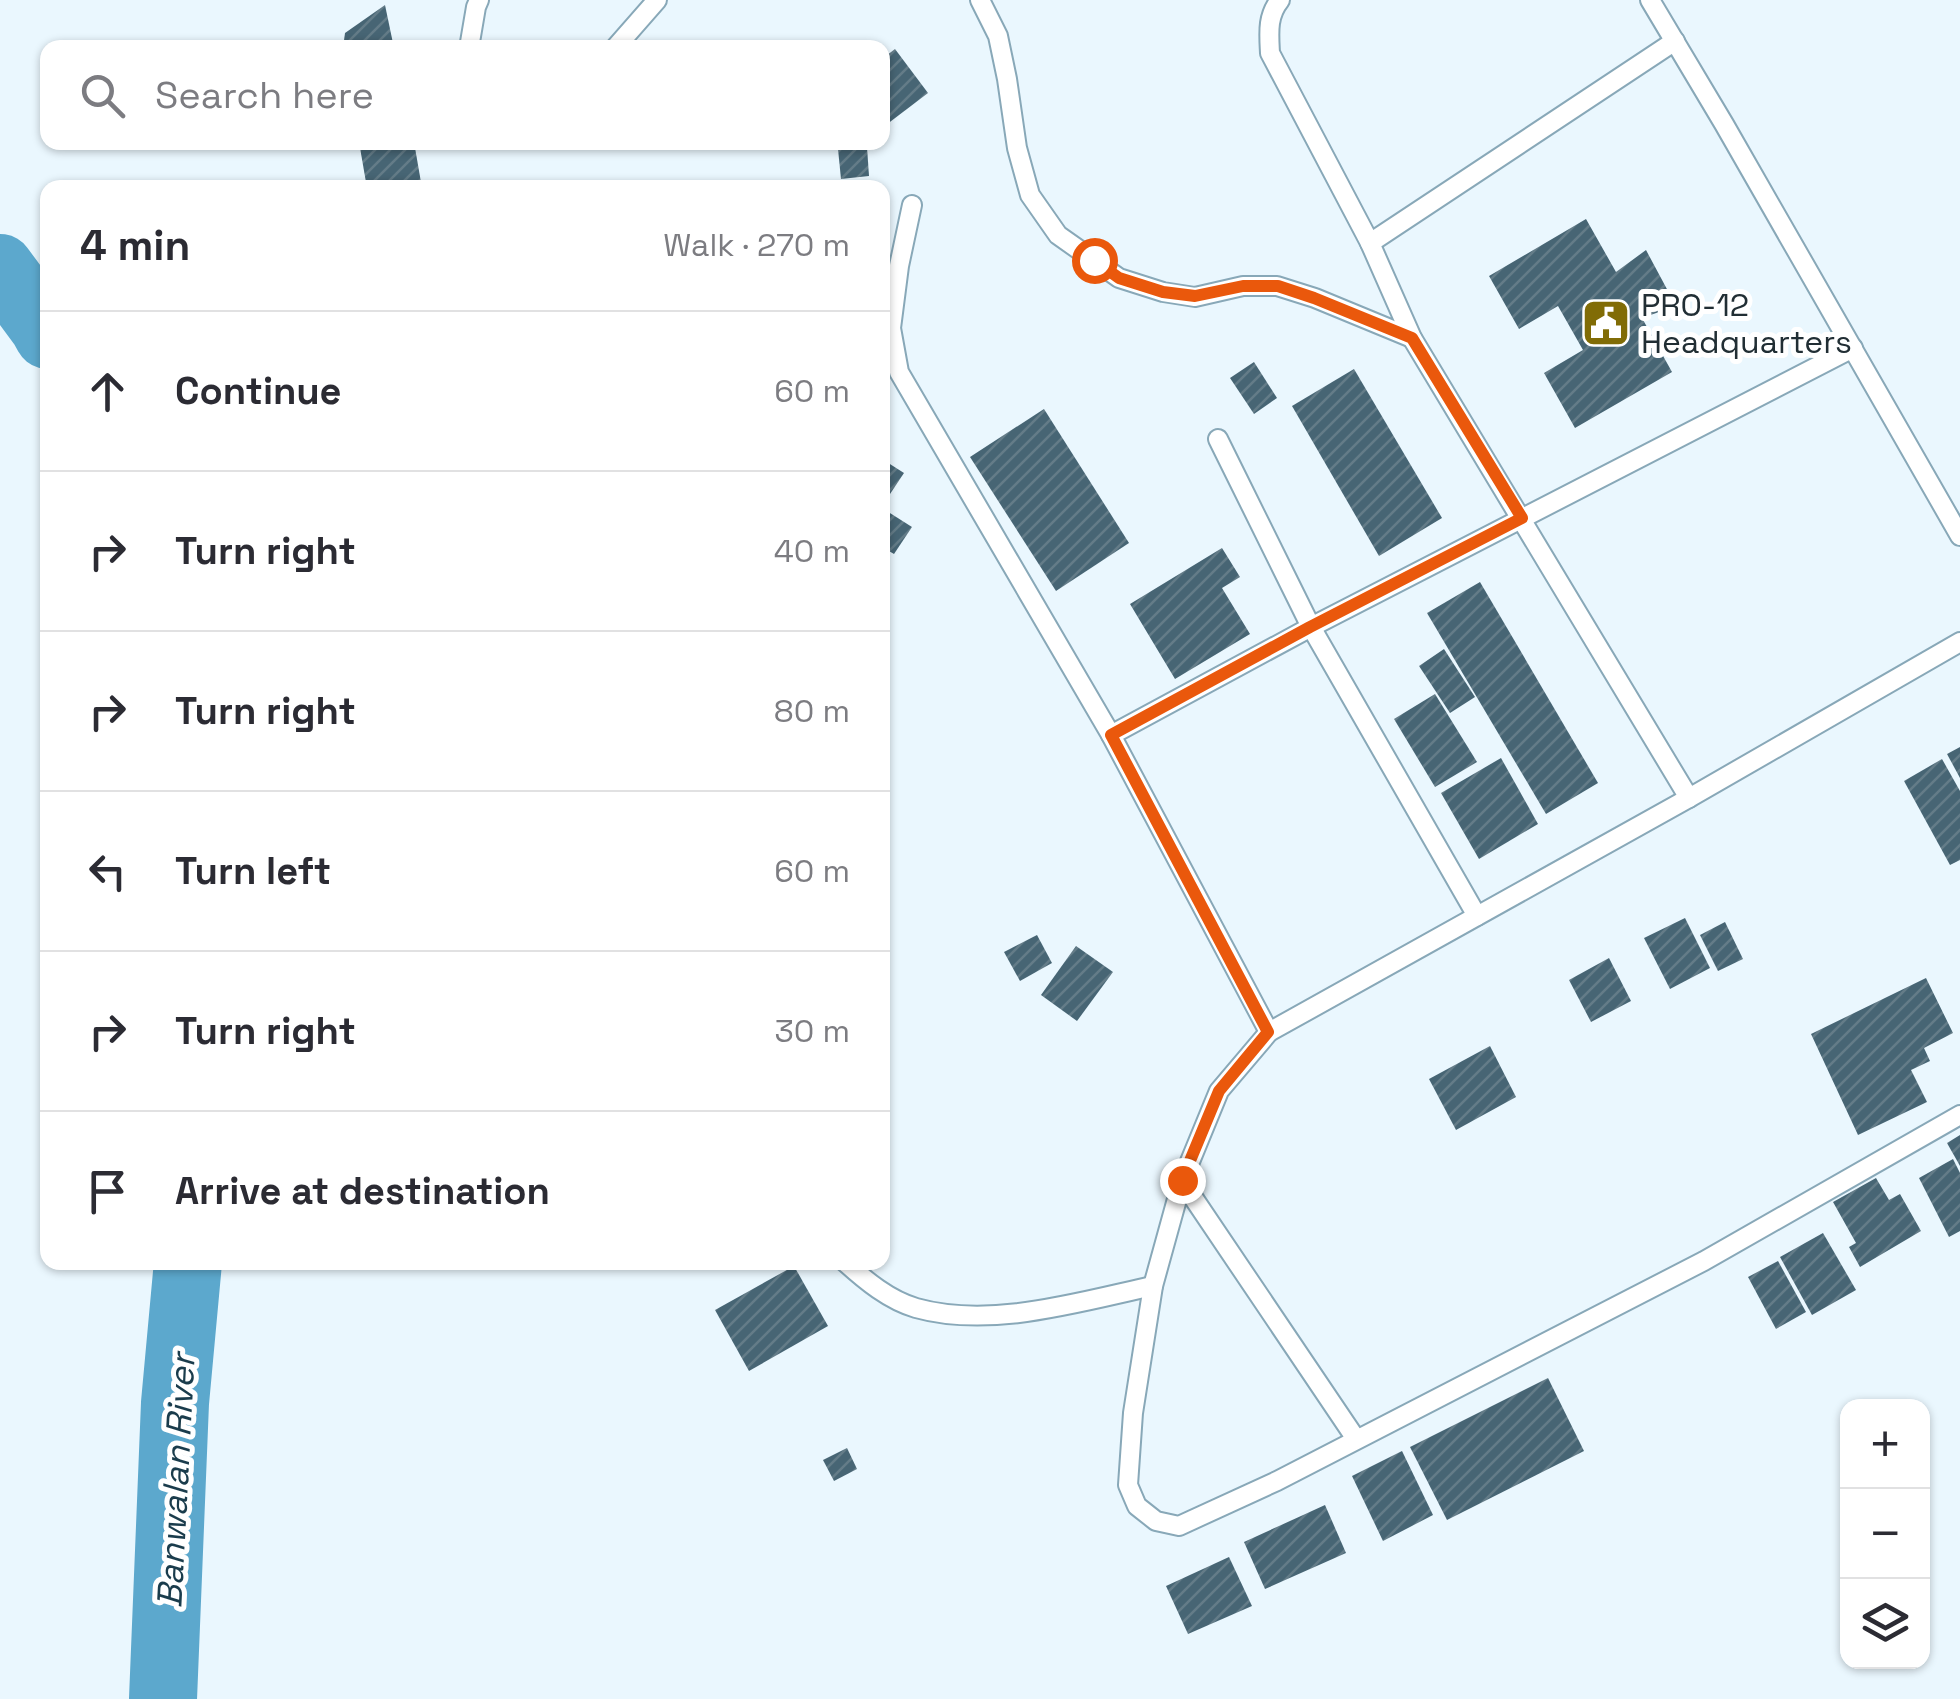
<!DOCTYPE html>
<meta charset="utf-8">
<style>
:root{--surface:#fff;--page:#f2f2f3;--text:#2b2b33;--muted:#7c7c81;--line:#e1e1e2}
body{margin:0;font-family:"Space Grotesk",sans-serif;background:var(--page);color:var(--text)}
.controls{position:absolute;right:30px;bottom:30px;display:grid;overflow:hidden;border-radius:20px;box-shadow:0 2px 8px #0004}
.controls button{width:90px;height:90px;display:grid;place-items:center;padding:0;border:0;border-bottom:2px solid var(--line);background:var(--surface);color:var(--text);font:50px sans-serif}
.stop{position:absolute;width:30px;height:30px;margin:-22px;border:8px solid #ea580c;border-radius:50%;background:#fff}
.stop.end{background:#ea580c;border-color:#fff;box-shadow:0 2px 10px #0008}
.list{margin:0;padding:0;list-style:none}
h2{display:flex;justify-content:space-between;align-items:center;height:130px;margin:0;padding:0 40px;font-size:42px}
h2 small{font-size:32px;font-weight:400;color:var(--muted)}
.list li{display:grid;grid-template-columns:65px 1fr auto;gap:30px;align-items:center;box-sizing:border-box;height:160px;padding:0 40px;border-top:2px solid var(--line)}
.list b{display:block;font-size:38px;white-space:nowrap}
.list em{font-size:32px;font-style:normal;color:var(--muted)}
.icon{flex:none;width:55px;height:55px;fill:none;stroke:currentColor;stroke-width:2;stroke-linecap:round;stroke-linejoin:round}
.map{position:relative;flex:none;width:1960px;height:1699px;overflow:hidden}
.search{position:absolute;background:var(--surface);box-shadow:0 2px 8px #0004;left:40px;top:40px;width:850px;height:110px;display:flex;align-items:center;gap:25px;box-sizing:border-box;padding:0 35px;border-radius:20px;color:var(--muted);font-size:38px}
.panel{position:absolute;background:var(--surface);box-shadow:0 2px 8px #0004;left:40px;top:180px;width:850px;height:1090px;border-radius:20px}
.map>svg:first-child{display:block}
</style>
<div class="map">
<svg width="1960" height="1699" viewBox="0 0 1960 1699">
<defs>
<pattern id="building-hatch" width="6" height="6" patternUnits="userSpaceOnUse" patternTransform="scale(2.5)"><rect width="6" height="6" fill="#476574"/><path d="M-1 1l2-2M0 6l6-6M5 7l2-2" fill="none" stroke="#647c88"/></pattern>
</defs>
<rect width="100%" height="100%" fill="#eaf7fe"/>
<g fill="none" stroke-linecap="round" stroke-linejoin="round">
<g stroke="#5ca8cd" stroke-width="68">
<polyline points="0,268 43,326 48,335"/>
<polyline points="163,1699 175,1403 188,1262"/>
</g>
</g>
<g fill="url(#building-hatch)">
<polygon points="385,5 394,48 343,48 345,33"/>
<polygon points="895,49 928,93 882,128 882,59"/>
<polygon points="359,142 414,142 422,188 367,188"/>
<polygon points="867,147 869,176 841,179 838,149"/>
<polygon points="1586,219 1616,272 1646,250 1676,306 1642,318 1672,372 1575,428 1544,373 1583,350 1558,306 1519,329 1489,276"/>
<polygon points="1254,362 1277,398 1254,414 1230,378"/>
<polygon points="1354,369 1442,518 1379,556 1292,406"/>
<polygon points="1044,409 1129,543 1056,591 970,457"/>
<polygon points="882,459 904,473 882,506"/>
<polygon points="882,508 912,527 894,554 882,547"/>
<polygon points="1222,548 1240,577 1222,588 1250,634 1175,679 1130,604"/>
<polygon points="1480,582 1598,783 1546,814 1427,613"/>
<polygon points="1444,649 1475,697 1450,713 1419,666"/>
<polygon points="1435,694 1477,762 1435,787 1394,719"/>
<polygon points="1960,747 1960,778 1947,754"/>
<polygon points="1501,758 1538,824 1479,859 1441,793"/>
<polygon points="1942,759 1960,791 1960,860 1950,865 1904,781"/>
<polygon points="1685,918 1710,968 1670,989 1644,938"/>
<polygon points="1725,922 1743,959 1718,971 1700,935"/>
<polygon points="1037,935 1052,963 1020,981 1004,952"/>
<polygon points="1076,946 1113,972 1077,1021 1041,995"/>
<polygon points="1609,958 1631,1001 1591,1022 1569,980"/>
<polygon points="1926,978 1953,1033 1924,1048 1930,1061 1911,1070 1927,1102 1858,1135 1811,1034"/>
<polygon points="1490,1046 1516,1097 1456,1130 1429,1079"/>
<polygon points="1960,1135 1960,1166 1947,1143"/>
<polygon points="1953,1159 1960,1173 1960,1231 1949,1237 1919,1178"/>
<polygon points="1876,1178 1889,1200 1900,1194 1921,1231 1860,1267 1849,1247 1856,1243 1833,1202"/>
<polygon points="1823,1233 1856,1290 1812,1315 1780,1257"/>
<polygon points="1778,1261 1806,1312 1776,1329 1748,1277"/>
<polygon points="794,1266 828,1326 749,1371 715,1310"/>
<polygon points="1548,1378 1584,1451 1447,1520 1410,1447"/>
<polygon points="847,1448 857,1469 834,1481 823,1460"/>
<polygon points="1402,1451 1433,1515 1383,1541 1352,1476"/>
<polygon points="1325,1505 1346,1553 1265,1589 1244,1542"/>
<polygon points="1229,1557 1252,1606 1188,1634 1166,1586"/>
</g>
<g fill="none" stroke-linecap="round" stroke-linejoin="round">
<g stroke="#88a8b8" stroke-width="22">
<g id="service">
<polyline points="980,0 998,36 1007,79 1017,148 1030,195 1058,235 1119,278 1163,292 1195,297 1243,286 1277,286 1315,298 1412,338"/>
<path d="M1280 0C1267 16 1269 33 1270 53L1370 243 1412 338 1689 798"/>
<polyline points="1650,0 1724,124 1960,536"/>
<polyline points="469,48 476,7 479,0"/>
<polyline points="615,48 657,0"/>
<polyline points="912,205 899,266 891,328 899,372 1111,735 1269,1032"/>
<polyline points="1370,243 1675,41"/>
<polyline points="1218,439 1311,627 1477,916"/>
<polyline points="1960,642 1689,798 1269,1032 1219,1091 1182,1181 1153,1286 1133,1413 1128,1485 1137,1506 1156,1521 1179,1526 1277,1481 1704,1261 1960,1115"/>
<polyline points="1111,735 1311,627 1853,348"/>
<polyline points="1182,1181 1356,1439"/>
<path d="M845 1262C866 1281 889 1300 916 1308 991 1329 1079 1302 1153 1286"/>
</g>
</g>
<use href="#service" stroke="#fff" stroke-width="18"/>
</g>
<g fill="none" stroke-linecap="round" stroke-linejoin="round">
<polyline stroke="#ea580c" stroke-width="12" points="1094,260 1119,278 1163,292 1195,296 1243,286 1278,286 1314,298 1412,338 1522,518 1310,627 1111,735 1268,1032 1219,1091 1182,1180"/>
</g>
<defs>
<g id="civic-square" transform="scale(2.5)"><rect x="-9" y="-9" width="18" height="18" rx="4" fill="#816c06" stroke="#fff"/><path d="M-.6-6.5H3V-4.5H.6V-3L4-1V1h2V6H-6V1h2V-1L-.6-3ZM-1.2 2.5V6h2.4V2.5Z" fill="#fff"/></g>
</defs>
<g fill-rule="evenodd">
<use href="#civic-square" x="1606" y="323"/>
</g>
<g text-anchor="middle" stroke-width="10" stroke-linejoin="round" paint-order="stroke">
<g font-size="32" fill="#212e34" stroke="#fff" text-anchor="start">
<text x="1641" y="316">PRO-12<tspan x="1641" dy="37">Headquarters</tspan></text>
</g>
<g font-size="35" font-style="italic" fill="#1a3c4c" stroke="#fff">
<text transform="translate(176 1481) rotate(-87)" y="12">Banwalan River</text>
</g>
</g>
</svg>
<div class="controls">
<button>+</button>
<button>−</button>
<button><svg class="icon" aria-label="layers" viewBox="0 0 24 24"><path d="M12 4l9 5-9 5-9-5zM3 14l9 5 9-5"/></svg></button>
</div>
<div class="stop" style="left:1094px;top:260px"></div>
<div class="stop end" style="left:1182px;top:1180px"></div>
<div class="search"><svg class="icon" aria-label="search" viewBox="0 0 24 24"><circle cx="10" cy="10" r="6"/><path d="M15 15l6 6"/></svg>Search here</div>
<section class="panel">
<h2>4 min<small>Walk · 270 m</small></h2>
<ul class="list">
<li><svg class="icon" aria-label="ahead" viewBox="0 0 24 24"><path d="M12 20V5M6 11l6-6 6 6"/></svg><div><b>Continue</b></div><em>60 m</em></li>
<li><svg class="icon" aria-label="right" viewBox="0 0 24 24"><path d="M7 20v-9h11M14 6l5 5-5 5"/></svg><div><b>Turn right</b></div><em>40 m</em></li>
<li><svg class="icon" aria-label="right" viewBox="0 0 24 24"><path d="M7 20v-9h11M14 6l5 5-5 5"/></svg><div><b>Turn right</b></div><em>80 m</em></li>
<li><svg class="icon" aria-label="left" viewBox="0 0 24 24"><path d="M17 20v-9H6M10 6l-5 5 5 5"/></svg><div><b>Turn left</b></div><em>60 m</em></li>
<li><svg class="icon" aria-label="right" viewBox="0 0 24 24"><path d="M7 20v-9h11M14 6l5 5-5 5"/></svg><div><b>Turn right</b></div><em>30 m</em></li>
<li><svg class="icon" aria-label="arrive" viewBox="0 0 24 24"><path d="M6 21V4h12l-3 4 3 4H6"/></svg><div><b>Arrive at destination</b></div></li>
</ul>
</section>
</div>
